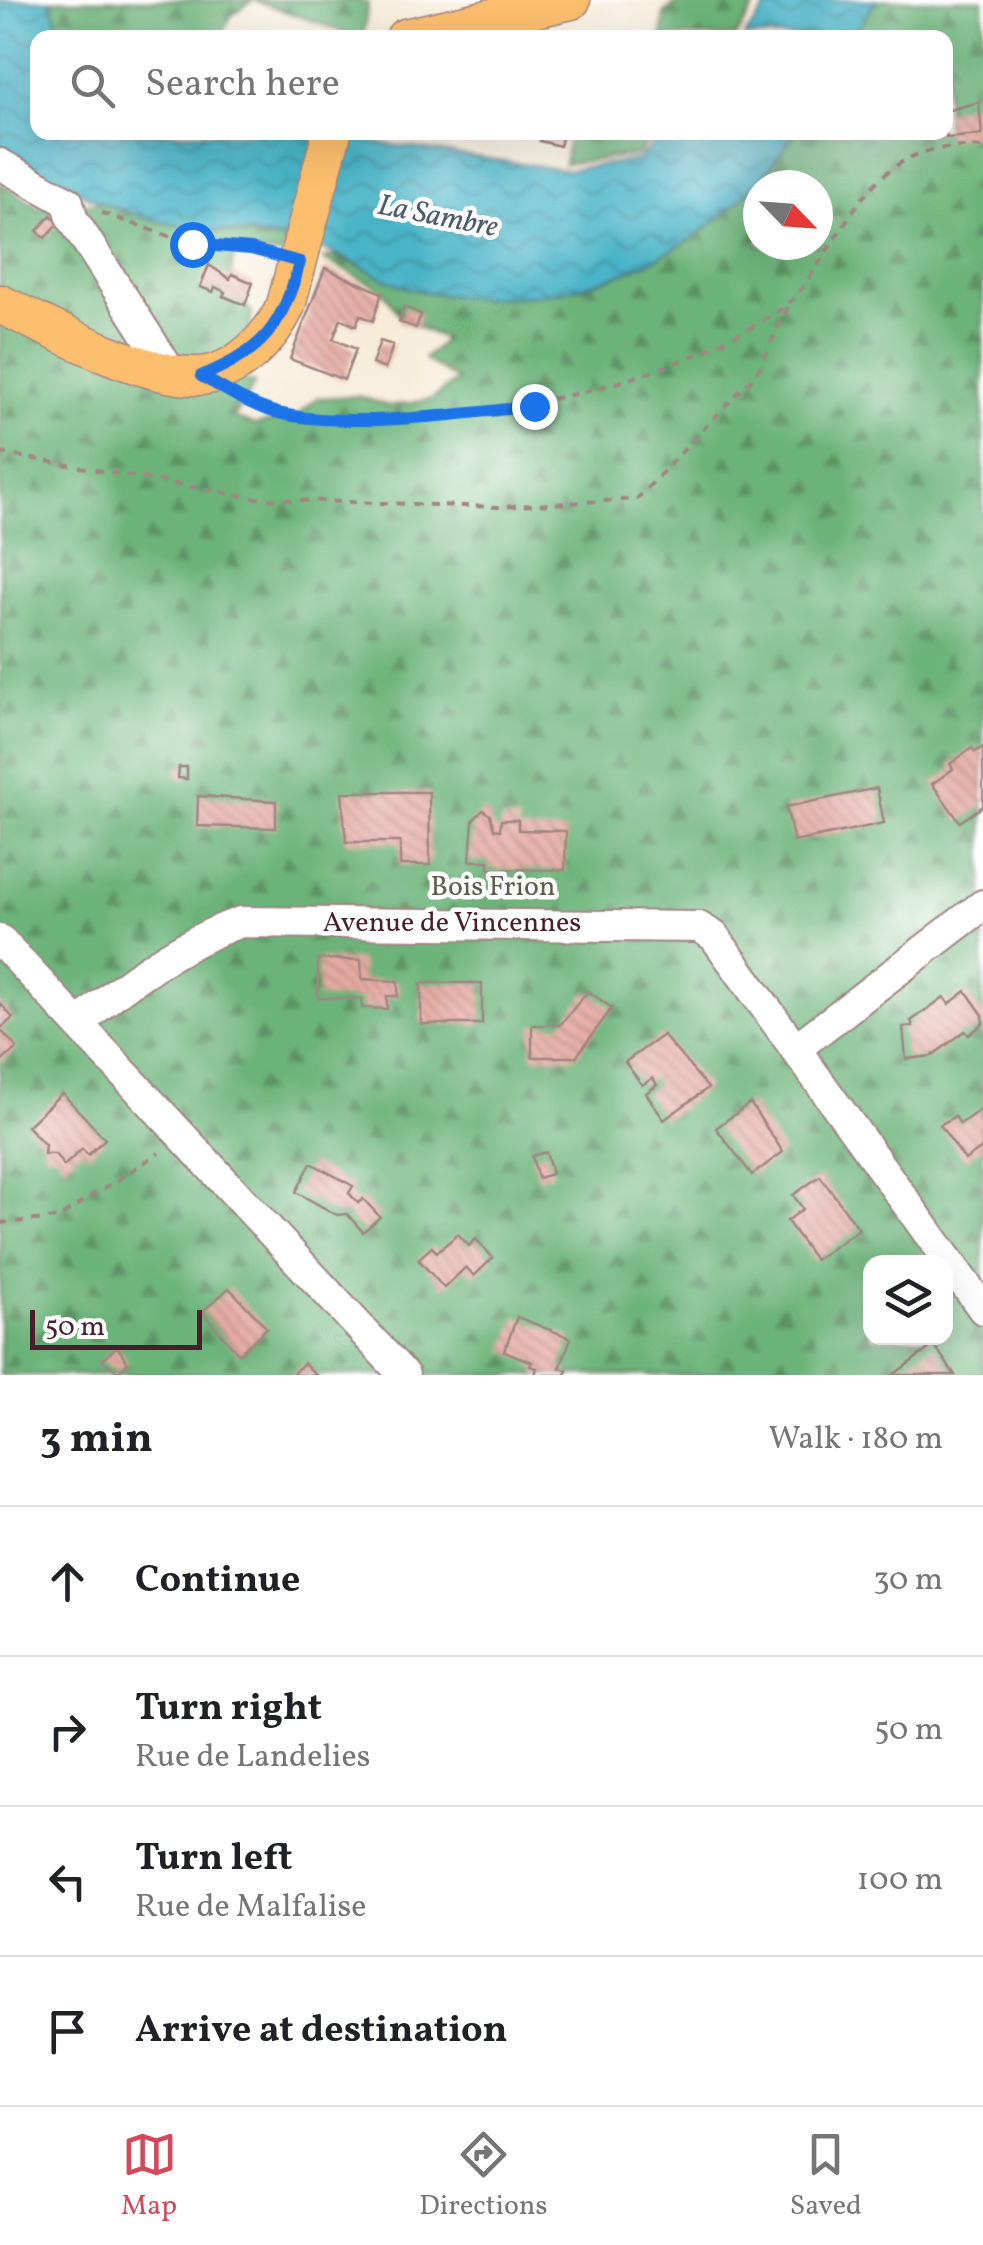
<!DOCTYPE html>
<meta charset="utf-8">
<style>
:root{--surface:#fff;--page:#f6f6f6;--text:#202124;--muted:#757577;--line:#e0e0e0;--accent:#d1495b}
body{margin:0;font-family:Vollkorn,serif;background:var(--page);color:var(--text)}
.controls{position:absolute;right:30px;bottom:30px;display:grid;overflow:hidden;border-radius:20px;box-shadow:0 10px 40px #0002}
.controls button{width:90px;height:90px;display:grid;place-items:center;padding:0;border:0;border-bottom:2px solid var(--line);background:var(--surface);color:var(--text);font:50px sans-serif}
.compass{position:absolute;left:743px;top:170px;width:90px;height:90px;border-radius:50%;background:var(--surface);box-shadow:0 10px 40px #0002;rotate:115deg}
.scale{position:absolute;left:30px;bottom:25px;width:172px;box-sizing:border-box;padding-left:10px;border:5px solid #4a1f2b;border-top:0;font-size:28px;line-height:35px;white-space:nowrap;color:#4a1f2b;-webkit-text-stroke:8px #fff;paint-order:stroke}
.stop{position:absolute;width:30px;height:30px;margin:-22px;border:8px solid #1a73e8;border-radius:50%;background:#fff}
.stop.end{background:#1a73e8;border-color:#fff;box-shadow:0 2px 10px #0008}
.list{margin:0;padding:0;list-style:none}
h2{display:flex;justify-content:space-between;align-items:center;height:130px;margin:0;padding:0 40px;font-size:42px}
h2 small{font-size:32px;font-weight:400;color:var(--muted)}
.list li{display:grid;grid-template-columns:65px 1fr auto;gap:30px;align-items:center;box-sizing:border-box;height:150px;padding:0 40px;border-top:2px solid var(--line)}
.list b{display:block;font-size:38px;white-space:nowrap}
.list p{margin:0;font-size:32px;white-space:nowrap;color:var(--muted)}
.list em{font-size:32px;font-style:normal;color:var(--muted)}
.icon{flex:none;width:55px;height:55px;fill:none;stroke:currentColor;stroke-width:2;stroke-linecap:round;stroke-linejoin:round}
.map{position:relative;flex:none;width:983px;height:1375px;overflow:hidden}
.search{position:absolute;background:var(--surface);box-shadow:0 10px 40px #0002;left:30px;right:30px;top:30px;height:110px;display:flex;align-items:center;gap:25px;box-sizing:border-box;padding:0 35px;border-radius:20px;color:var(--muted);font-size:38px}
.sheet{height:730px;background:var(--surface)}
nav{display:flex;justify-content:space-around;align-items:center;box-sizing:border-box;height:140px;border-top:2px solid var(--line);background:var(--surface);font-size:28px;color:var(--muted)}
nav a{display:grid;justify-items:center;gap:5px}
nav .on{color:var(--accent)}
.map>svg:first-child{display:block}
</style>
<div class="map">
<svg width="983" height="1375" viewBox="0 0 983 1375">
<defs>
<pattern id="forest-firs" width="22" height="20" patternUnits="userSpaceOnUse" patternTransform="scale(2.5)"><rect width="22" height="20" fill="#6cb379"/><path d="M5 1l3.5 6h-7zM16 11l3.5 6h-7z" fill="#5b9163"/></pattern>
<pattern id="water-waves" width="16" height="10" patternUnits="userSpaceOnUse" patternTransform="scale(2.5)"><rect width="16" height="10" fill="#4ab4c7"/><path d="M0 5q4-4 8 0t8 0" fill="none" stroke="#4092a2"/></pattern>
<pattern id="building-back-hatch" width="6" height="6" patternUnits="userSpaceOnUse" patternTransform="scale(2.5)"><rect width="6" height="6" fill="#e5aba3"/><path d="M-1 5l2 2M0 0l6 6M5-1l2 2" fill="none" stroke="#bc8b85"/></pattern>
</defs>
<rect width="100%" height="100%" fill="#fff"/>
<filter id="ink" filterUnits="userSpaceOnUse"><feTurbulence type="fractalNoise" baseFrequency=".01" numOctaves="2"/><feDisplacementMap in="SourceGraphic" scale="20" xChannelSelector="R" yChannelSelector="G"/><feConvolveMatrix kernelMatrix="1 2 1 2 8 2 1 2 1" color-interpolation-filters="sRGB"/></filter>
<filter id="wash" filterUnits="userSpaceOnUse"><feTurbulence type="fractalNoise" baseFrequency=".0048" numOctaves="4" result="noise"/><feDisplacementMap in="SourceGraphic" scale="40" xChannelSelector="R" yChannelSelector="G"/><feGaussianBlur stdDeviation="2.25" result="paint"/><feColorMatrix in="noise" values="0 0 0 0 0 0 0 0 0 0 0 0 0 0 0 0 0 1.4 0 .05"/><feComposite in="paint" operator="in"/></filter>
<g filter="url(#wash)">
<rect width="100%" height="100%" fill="#f6ebd7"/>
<g fill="url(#forest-firs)" stroke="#5b6952" stroke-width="2.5" fill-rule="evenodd">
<polygon points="50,0 353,0 368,3 363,37 346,37 339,30 253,0 231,16 220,37 70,38 61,32"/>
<polygon points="682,0 759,0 736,37 662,37 664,12"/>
<path d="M877 0H983V1375H0V183L39 207 104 203 176 225 286 241 282 255 235 250 229 286 252 313 242 380 255 383 233 418 254 425 296 417 317 398 359 396 388 406 411 403 432 399 457 380 424 359 445 339 402 320 383 290 323 259 334 256 420 291 787 145 794 133 946 132V38L852 37ZM758 185H818V245H758ZM870 1262H946V1338H870Z"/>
<polygon points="593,133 593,132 657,133 636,155 564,164 568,139"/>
</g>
<g fill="url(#water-waves)" stroke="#4a6a79" stroke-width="2.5">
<path d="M0 0H50L61 32 70 37 38 38V132L310 133 566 170 635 160 667 133H794C718 259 562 319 420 291 383 284 352 257 316 247 272 234 225 233 181 226 117 215 55 183 0 149Z"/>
<polygon points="772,0 877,0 852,37 744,37"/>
</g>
<g id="blocks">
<g fill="url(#building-back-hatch)">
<polygon points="979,102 982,135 946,138 946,111"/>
<polygon points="543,132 563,134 560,146 540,141"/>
<polygon points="51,215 59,223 45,238 37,231"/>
<polygon points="209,265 230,279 232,274 253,283 245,305 223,296 225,292 215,287 213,292 200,287"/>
<polygon points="325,268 382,293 373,321 360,315 356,326 341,319 333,339 356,349 344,380 290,359"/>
<polygon points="404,307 421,314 416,328 399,322"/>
<polygon points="380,341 393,345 385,369 372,364"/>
<polygon points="983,747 983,806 960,822 932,784 953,769 950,764 972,748 975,752"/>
<polygon points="179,767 187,767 187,779 178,778"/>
<polygon points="877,788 884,823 794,842 786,807"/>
<polygon points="342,792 429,792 430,865 400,865 400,842 346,842"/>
<polygon points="198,796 276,801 276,828 197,826"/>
<polygon points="483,810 490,815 494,829 500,830 501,820 518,820 518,830 566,831 565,870 489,869 489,861 470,861 473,820"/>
<polygon points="318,959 361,960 362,979 398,981 398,996 387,996 387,1009 362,1008 362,999 318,998"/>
<rect x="421" y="983" width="61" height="41"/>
<polygon points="588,991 612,1008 576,1057 532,1057 532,1025 560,1025"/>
<polygon points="966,991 983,1015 983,1024 969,1035 965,1031 932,1056 906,1059 903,1027 913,1026 911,1021 944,997 949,1004"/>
<polygon points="0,1003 13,1018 0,1029 17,1048 0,1063"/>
<polygon points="663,1035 708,1088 664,1120 646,1093 657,1085 653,1078 642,1085 625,1062"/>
<polygon points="62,1093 105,1139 88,1155 82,1149 64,1166 55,1154 44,1154 45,1145 27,1126"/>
<polygon points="750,1103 783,1152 752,1175 716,1128"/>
<polygon points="981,1109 983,1147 965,1160 940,1125 955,1116 960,1124"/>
<polygon points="546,1152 552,1174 538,1178 532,1156"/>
<polygon points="311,1163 353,1186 349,1193 358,1203 363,1199 380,1217 363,1232 347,1214 337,1215 296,1192"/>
<polygon points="820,1176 859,1229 815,1260 787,1221 803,1209 793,1195"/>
<polygon points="458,1234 469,1246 476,1239 493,1258 474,1276 466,1267 444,1288 418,1259 432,1247 437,1252"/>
<polygon points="229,1288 267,1328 239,1354 202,1312"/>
<polygon points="517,1317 571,1338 560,1368 567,1370 565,1375 535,1375 537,1368 530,1366 532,1362 504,1351"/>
<polygon points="934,1345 955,1375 893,1375"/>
<polygon points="117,1346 128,1363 118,1372 102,1360"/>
<polygon points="304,1363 316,1375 291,1375"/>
</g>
</g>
</g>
<g filter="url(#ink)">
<use href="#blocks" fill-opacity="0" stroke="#a08581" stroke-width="2.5"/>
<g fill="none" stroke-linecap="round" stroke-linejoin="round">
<g stroke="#a08581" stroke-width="34">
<g id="minor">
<polyline points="0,164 68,202 72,218 170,371"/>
<polyline points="0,940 404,1375"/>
<path d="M80 1023C123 983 185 941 241 922L699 927 714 936 983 1309"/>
<polyline points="795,1049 983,905"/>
</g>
</g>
<g stroke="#a08581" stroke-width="41">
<g id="major">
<polyline points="405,38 571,0"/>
<path d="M0 304C50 328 144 378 198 376 236 375 272 337 286 305L332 132"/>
</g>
</g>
<g stroke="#a08581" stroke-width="4" stroke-dasharray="8 8" stroke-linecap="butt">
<polyline points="102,213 192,244 271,254"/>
<path d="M237 396C282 420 328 417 378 417 517 414 656 387 777 312 794 302 807 282 817 266 863 197 886 139 983 148"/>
<polyline points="0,453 261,499 498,507 637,499 757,373 791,300"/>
<polyline points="0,1223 58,1218 159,1153"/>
</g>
<use href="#minor" stroke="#fff" stroke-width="30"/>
<use href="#major" stroke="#fbbe6e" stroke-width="38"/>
</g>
</g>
<g fill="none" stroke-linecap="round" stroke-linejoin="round" filter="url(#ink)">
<path stroke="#1a73e8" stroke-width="12" d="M192 244 251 249 300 262C281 327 265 350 201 376 226 390 250 406 278 413 345 429 464 414 534 406"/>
</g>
<g text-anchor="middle" stroke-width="9" stroke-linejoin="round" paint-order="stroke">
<g font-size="28" fill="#5f5d4e" stroke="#fff">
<text x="493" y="895">Bois Frion</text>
</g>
<g font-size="28" fill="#4a1f2b" stroke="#fff">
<text x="452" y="931">Avenue de Vincennes</text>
</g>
<g font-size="30" font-style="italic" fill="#4a5b69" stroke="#fff">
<text transform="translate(438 215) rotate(11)" y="10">La Sambre</text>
</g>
</g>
</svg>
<div class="controls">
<button><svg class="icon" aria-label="layers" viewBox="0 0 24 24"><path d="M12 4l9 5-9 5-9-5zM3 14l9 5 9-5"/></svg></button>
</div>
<svg class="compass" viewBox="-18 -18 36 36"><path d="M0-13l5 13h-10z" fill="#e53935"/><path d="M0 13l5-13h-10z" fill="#757577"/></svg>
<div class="scale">50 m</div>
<div class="stop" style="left:192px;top:244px"></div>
<div class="stop end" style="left:534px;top:406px"></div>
<div class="search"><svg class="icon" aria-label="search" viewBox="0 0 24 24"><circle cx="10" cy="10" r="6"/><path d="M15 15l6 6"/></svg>Search here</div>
</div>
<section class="sheet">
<h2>3 min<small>Walk · 180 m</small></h2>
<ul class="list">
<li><svg class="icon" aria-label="ahead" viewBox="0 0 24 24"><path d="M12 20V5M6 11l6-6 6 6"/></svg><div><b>Continue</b></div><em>30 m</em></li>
<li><svg class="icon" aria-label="right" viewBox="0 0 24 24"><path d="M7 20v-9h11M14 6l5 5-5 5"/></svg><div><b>Turn right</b><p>Rue de Landelies</p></div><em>50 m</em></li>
<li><svg class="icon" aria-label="left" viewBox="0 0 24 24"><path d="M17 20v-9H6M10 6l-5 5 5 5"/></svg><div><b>Turn left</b><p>Rue de Malfalise</p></div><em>100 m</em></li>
<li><svg class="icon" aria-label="arrive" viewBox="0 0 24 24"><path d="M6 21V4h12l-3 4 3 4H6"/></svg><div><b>Arrive at destination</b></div></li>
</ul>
</section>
<nav>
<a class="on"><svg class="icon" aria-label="map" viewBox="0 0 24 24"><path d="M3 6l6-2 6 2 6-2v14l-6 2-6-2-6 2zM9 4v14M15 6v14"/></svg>Map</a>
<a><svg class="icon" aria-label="directions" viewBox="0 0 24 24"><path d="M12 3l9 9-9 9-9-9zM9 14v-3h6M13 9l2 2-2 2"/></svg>Directions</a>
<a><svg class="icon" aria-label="saved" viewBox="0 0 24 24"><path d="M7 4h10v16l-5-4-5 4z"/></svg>Saved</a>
</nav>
